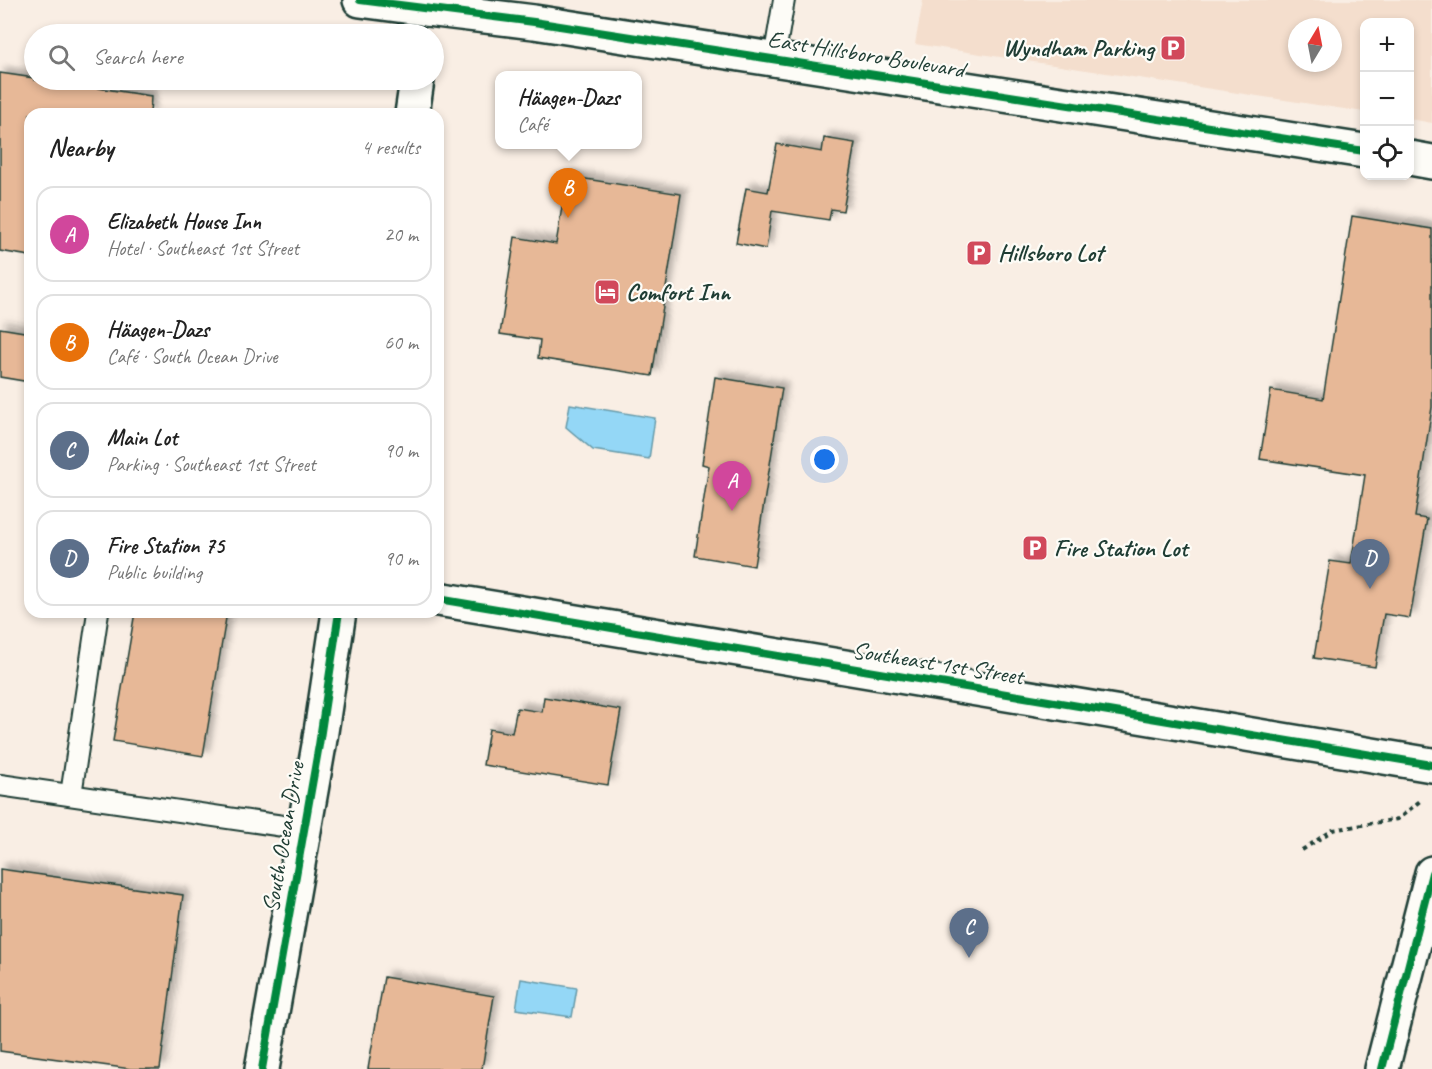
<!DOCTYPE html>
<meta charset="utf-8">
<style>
:root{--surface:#fff;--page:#f6f6f6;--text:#222;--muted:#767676;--line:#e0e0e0;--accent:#d93025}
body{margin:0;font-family:Caveat,sans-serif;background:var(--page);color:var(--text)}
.controls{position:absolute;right:18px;top:18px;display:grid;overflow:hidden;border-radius:12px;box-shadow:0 3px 9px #0003}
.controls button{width:54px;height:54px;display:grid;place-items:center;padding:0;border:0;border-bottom:2px solid var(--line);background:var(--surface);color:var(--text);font:30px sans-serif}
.compass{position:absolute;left:1288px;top:18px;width:54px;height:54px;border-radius:50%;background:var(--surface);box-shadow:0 3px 9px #0003;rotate:10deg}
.you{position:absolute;left:825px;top:460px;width:21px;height:21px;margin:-15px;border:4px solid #fff;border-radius:50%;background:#1a73e8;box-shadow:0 0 0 9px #1a73e833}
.badge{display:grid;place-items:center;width:39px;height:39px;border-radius:50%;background:var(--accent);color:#fff;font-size:20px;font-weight:700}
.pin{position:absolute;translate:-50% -50px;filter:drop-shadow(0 2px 3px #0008)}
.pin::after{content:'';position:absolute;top:32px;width:21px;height:18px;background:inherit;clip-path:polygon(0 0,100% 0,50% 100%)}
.popup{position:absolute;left:495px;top:71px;width:147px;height:78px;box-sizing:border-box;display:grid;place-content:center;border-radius:12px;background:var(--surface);filter:drop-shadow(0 2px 4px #0005);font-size:20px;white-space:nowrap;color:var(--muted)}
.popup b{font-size:22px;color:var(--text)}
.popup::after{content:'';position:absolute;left:50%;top:100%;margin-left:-12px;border:12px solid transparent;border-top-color:var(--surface)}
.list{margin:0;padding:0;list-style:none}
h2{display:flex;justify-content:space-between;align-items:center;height:78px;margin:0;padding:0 24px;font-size:26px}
h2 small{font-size:20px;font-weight:400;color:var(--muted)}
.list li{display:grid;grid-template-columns:39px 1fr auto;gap:18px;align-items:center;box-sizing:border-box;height:96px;margin:0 12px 12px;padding:0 12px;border:2px solid var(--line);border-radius:18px}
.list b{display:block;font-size:22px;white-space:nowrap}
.list p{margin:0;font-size:20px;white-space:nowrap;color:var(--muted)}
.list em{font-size:20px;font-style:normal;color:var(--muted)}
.icon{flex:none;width:33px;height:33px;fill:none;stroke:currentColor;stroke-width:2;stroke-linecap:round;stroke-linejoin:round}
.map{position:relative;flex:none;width:1432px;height:1069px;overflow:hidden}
.search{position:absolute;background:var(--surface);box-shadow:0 3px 9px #0003;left:24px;top:24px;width:420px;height:66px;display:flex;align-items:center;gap:15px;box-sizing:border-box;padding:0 21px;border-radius:33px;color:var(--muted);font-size:22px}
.panel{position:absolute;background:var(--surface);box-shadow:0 3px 9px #0003;left:24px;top:108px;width:420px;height:510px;border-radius:18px}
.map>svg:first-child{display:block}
</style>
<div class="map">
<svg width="1432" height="1069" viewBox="0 0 1432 1069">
<defs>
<filter id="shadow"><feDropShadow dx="5.5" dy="-5.5" stdDeviation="3" flood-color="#0004"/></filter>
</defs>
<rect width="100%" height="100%" fill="#f9eee4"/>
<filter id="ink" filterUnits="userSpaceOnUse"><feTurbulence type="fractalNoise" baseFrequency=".0167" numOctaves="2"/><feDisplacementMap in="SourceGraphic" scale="12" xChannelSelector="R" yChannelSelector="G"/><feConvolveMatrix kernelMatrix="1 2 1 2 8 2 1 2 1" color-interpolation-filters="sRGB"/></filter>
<g filter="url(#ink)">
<path fill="#f4decd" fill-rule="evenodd" d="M923 0H1432V123L1410 119V22H1364V112L915 44ZM1297 27H1333V63H1297Z"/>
<g fill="#94d7f6" stroke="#6599a8" stroke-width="1.5">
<polygon points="570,404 655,418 649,459 593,450 566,427"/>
<polygon points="521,979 577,988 572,1017 516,1009"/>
</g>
<g fill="#e7b897" stroke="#1f3d34" stroke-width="1.5" filter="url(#shadow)">
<polygon points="0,73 34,78 34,80 45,80 151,96 150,114 30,114 30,256 0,251"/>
<polygon points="824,138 855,143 843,211 831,209 829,220 772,211 766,249 736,243 746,188 768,192 777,144 822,152"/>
<polygon points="567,176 681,194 652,376 538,358 540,340 500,334 515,237 556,244"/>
<polygon points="1352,216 1432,229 1432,407 1415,517 1427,519 1410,618 1384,614 1375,667 1314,658 1330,561 1351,564 1365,475 1260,459 1271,390 1323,399"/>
<polygon points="0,328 30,333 30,382 0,377"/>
<polygon points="715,377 782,388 754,566 695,556 709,466 702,464"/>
<polygon points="135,612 227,612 203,756 113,741"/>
<polygon points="544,697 621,710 608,785 483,765 489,729 512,733 517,708 542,712"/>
<polygon points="0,869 183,895 160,1069 131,1069 0,1051"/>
<polygon points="384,977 494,996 482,1069 368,1069"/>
</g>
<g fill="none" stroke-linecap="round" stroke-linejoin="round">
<g stroke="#1f3d34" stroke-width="24">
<g id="lane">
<polyline points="774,59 784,0"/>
<polyline points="0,785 304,829"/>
<polyline points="71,795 98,612"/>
</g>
</g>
<g stroke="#1f3d34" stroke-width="38">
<g id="street">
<polyline points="427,9 534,22 1364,151"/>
<polyline points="1410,158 1432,162"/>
<polyline points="438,599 1432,765"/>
<polyline points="1382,1069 1432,873"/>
</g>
</g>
<g stroke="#1f3d34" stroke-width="38">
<g id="secondary">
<polyline points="360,0 427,9"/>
<polyline points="412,114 417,80"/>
<polyline points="262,1069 319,745 339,612"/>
</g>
</g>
<polyline stroke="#1f3d34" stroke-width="4" stroke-dasharray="4.5 4.5" stroke-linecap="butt" points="1302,850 1333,830 1398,819 1420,801"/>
<use href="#lane" stroke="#fdfcf7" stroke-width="20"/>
<use href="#street" stroke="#fdfcf7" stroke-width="33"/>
<use href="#secondary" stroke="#fdfcf7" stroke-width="33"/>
<g stroke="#fdfcf7" stroke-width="11">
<g id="cycleway">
<polyline points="360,0 534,22 1364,151"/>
<polyline points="438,599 1432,765"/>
<polyline points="262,1069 319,745 339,612"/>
<polyline points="1382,1069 1432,873"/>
</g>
</g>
<use href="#cycleway" stroke="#00873e" stroke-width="8"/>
</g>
</g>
<defs>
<g id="parking-square" transform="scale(1.35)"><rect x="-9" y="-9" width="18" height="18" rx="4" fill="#d1495b" stroke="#fdfcf7"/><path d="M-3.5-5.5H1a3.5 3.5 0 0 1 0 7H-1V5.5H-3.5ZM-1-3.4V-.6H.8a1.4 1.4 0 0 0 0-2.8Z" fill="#fff"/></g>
<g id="hotel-square" transform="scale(1.35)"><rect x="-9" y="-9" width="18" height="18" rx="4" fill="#d1495b" stroke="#fdfcf7"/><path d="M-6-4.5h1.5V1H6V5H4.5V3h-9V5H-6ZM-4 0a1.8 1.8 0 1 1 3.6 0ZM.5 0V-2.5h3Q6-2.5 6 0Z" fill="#fff"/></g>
</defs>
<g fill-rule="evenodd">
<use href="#parking-square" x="1173" y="48"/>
<use href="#parking-square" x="979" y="253"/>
<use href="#hotel-square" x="607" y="292"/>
<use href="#parking-square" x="1035" y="548"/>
</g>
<g text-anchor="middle" stroke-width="4.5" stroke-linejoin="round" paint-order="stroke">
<g font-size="24" font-weight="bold" fill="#1f3d34" stroke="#fdfcf7" text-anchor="start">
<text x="1154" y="56" text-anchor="end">Wyndham Parking</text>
<text x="998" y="261">Hillsboro Lot</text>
<text x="626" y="300">Comfort Inn</text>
<text x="1054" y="556">Fire Station Lot</text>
</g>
<g font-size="24" fill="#1f3d34" stroke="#fdfcf7">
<text transform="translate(866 54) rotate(9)" y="8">East Hillsboro Boulevard</text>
<text transform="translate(938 663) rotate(9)" y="8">Southeast 1st Street</text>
<text transform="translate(283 837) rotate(-80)" y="8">South Ocean Drive</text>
</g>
</g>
</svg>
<div class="controls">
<button>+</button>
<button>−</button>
<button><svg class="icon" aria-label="locate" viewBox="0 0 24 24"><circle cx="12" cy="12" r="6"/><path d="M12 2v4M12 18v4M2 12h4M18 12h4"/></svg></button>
</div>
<svg class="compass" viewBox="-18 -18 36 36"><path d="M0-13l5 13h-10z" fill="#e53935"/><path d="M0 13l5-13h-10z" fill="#767676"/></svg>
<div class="you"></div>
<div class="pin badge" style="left:732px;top:511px;background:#d1479c">A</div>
<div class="pin badge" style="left:568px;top:218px;background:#e8710a">B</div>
<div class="popup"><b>Häagen-Dazs</b>Café</div>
<div class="pin badge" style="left:969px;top:958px;background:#5c6f8a">C</div>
<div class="pin badge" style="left:1370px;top:589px;background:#5c6f8a">D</div>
<div class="search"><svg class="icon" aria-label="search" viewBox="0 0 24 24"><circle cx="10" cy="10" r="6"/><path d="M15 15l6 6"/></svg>Search here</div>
<section class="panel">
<h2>Nearby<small>4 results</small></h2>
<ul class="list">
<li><span class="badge" style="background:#d1479c">A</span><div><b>Elizabeth House Inn</b><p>Hotel · Southeast 1st Street</p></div><em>20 m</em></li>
<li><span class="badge" style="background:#e8710a">B</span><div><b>Häagen-Dazs</b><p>Café · South Ocean Drive</p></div><em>60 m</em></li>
<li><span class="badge" style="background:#5c6f8a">C</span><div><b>Main Lot</b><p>Parking · Southeast 1st Street</p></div><em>90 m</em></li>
<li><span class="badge" style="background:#5c6f8a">D</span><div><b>Fire Station 75</b><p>Public building</p></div><em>90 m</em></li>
</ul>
</section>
</div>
